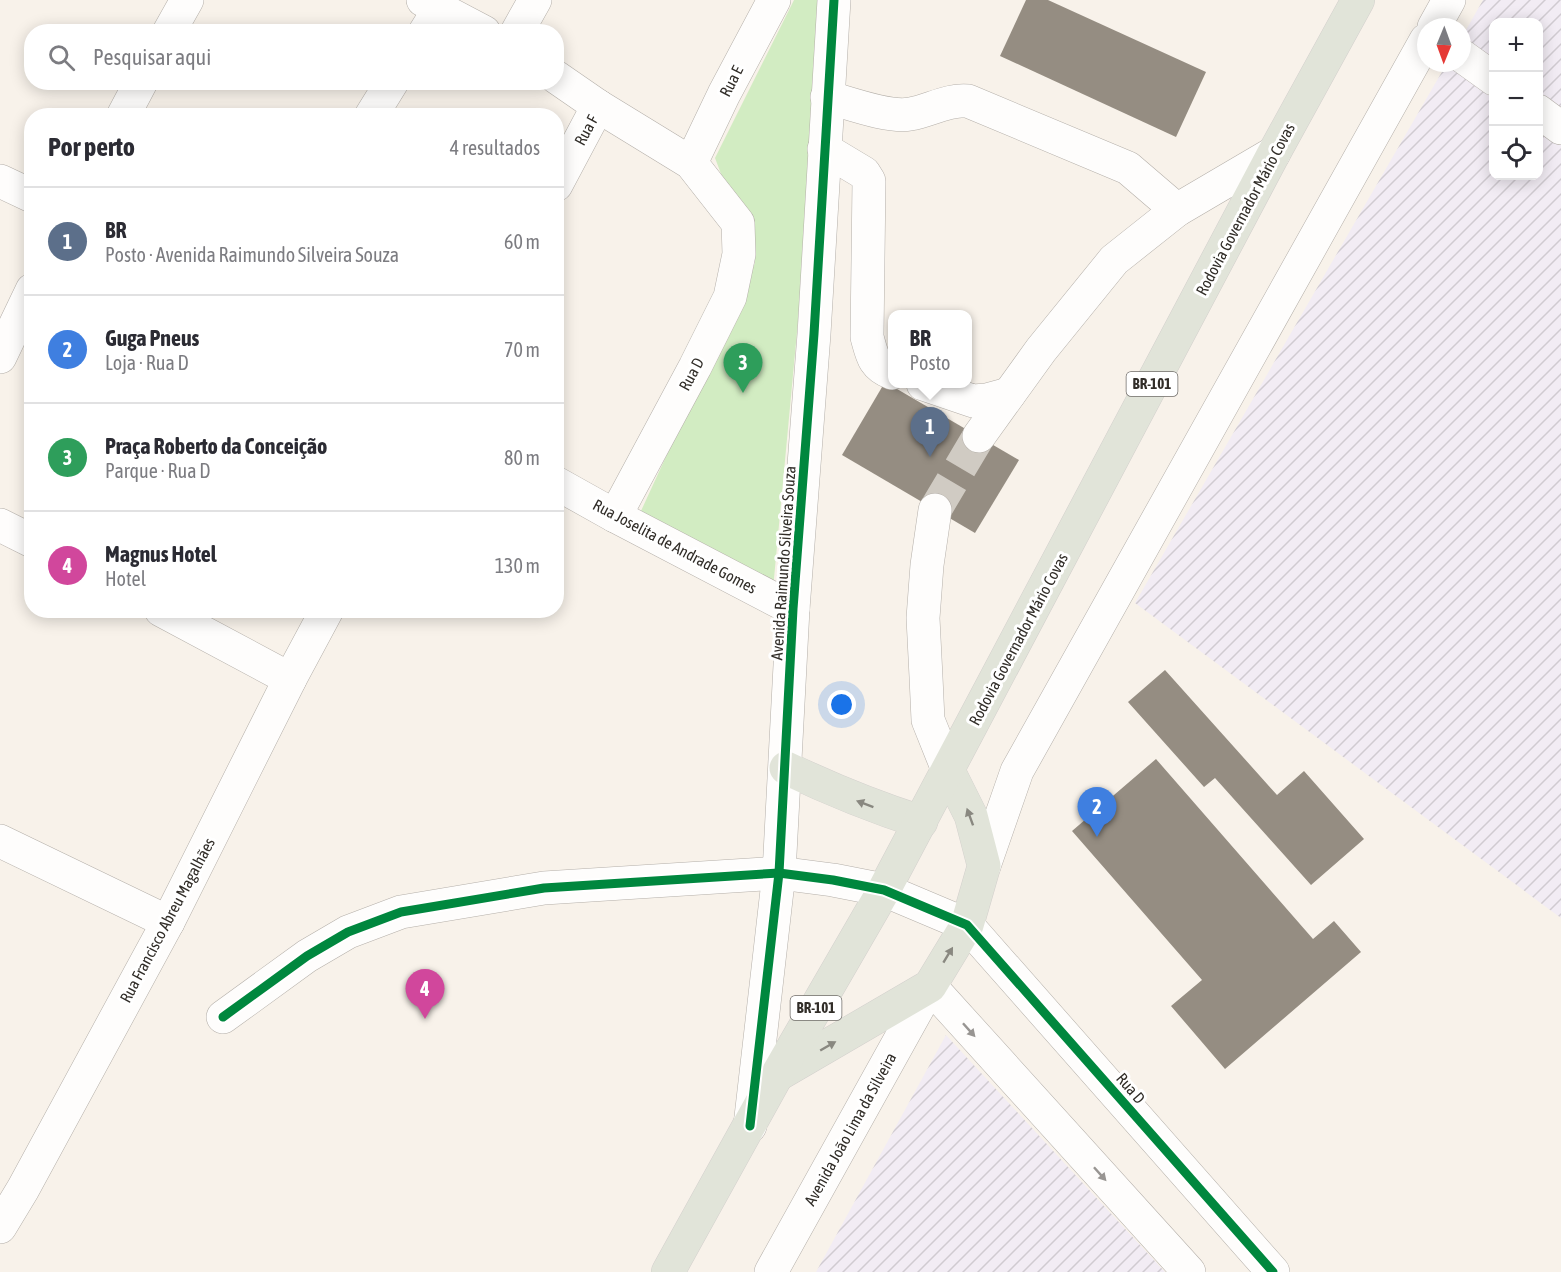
<!DOCTYPE html>
<html lang="pt">
<meta charset="utf-8">
<style>
:root{--surface:#fff;--page:#f7f7f7;--text:#2b2b33;--muted:#7c7c81;--line:#e1e1e2;--accent:#77726c}
body{margin:0;font-family:"Asap Condensed",sans-serif;background:var(--page);color:var(--text)}
.controls{position:absolute;right:18px;top:18px;display:grid;overflow:hidden;border-radius:12px;box-shadow:0 3px 15px #0003}
.controls button{width:54px;height:54px;display:grid;place-items:center;padding:0;border:0;border-bottom:2px solid var(--line);background:var(--surface);color:var(--text);font:30px sans-serif}
.compass{position:absolute;left:1417px;top:18px;width:54px;height:54px;border-radius:50%;background:var(--surface);box-shadow:0 3px 15px #0003;rotate:181deg}
.you{position:absolute;left:842px;top:705px;width:21px;height:21px;margin:-15px;border:4px solid #fff;border-radius:50%;background:#1a73e8;box-shadow:0 0 0 9px #1a73e833}
.badge{display:grid;place-items:center;width:39px;height:39px;border-radius:50%;background:var(--accent);color:#fff;font-size:20px;font-weight:700}
.pin{position:absolute;translate:-50% -50px;filter:drop-shadow(0 2px 3px #0008)}
.pin::after{content:'';position:absolute;top:32px;width:21px;height:18px;background:inherit;clip-path:polygon(0 0,100% 0,50% 100%)}
.popup{position:absolute;left:888px;top:310px;width:84px;height:78px;box-sizing:border-box;display:grid;place-content:center;border-radius:12px;background:var(--surface);filter:drop-shadow(0 2px 4px #0005);font-size:20px;white-space:nowrap;color:var(--muted)}
.popup b{font-size:22px;color:var(--text)}
.popup::after{content:'';position:absolute;left:50%;top:100%;margin-left:-12px;border:12px solid transparent;border-top-color:var(--surface)}
.list{margin:0;padding:0;list-style:none}
h2{display:flex;justify-content:space-between;align-items:center;height:78px;margin:0;padding:0 24px;font-size:26px}
h2 small{font-size:20px;font-weight:400;color:var(--muted)}
.list li{display:grid;grid-template-columns:39px 1fr auto;gap:18px;align-items:center;box-sizing:border-box;height:108px;padding:0 24px;border-top:2px solid var(--line)}
.list b{display:block;font-size:22px;white-space:nowrap}
.list p{margin:0;font-size:20px;white-space:nowrap;color:var(--muted)}
.list em{font-size:20px;font-style:normal;color:var(--muted)}
.icon{flex:none;width:33px;height:33px;fill:none;stroke:currentColor;stroke-width:2;stroke-linecap:round;stroke-linejoin:round}
.map{position:relative;flex:none;width:1561px;height:1272px;overflow:hidden}
.search{position:absolute;background:var(--surface);box-shadow:0 3px 15px #0003;left:24px;top:24px;width:540px;height:66px;display:flex;align-items:center;gap:15px;box-sizing:border-box;padding:0 21px;border-radius:24px;color:var(--muted);font-size:22px}
.panel{position:absolute;background:var(--surface);box-shadow:0 3px 15px #0003;left:24px;top:108px;width:540px;height:510px;border-radius:24px}
.map>svg:first-child{display:block}
</style>
<div class="map">
<svg width="1561" height="1272" viewBox="0 0 1561 1272">
<defs>
<pattern id="industrial-furrows" width="10" height="10" patternUnits="userSpaceOnUse" patternTransform="scale(1.5)"><rect width="10" height="10" fill="#f2ecf4"/><path d="M-1 1l2-2M0 10L10 0M9 11l2-2" fill="none" stroke="#d0cbd1"/></pattern>
</defs>
<rect width="100%" height="100%" fill="#f8f2ea"/>
<g fill="url(#industrial-furrows)" fill-rule="evenodd">
<path d="M1483 0H1561V918L1135 603 1447 63H1462V37ZM1494 22H1538V176H1494Z"/>
<polygon points="946,1035 1165,1272 816,1272"/>
</g>
<polygon fill="#d2ecc2" points="794,0 828,0 773,589 635,524 755,263 715,158"/>
<g fill="#958d82">
<polygon points="1026,0 1048,0 1206,72 1176,137 1000,56"/>
<polygon points="885,382 1019,460 975,533 842,455"/>
<polygon points="1165,670 1277,795 1304,771 1364,839 1311,885 1215,778 1204,787 1128,702"/>
<polygon points="1156,759 1313,939 1334,921 1361,952 1225,1069 1171,1006 1202,980 1072,831"/>
</g>
<g fill="none" stroke-linecap="round" stroke-linejoin="round">
<polyline stroke="#d0cbc3" stroke-width="33" stroke-dasharray="33 16" stroke-linecap="butt" points="935,510 979,436"/>
<g stroke="#b4afa9" stroke-width="34">
<g id="minor">
<polyline points="423,0 484,32"/>
<polyline points="1434,27 1449,0"/>
<polyline points="169,32 187,0"/>
<polyline points="425,32 440,8"/>
<polyline points="517,32 535,0"/>
<polyline points="1462,56 1494,79"/>
<polyline points="556,77 598,106 691,163 738,223 739,254 730,297 695,367 615,516"/>
<path d="M827 97C849 103 889 118 910 114 929 111 948 99 968 101L1128 168 1177 210"/>
<polyline points="1538,111 1561,128"/>
<polyline points="123,116 141,82"/>
<polyline points="371,116 392,82"/>
<path d="M824 149 864 173 869 181 867 337C872 355 873 366 892 373"/>
<polyline points="691,163 724,94 774,0"/>
<polyline points="0,181 32,196"/>
<polyline points="556,185 598,106"/>
<polyline points="0,357 32,290"/>
<polyline points="923,384 973,401 987,400 1009,394"/>
<polyline points="979,436 1041,350 1114,260 1177,210 1274,153"/>
<polyline points="556,483 615,516 793,609"/>
<polyline points="935,510 927,565 923,618 926,677 928,720 948,770"/>
<polyline points="0,525 32,541"/>
<polyline points="161,610 290,679"/>
<polyline points="0,841 168,922"/>
<polyline points="984,866 1017,771 1426,40"/>
<polyline points="223,1017 307,956 348,932 401,912 544,888 779,873 833,880 884,890 967,925 1273,1272"/>
<polyline points="750,1126 779,873 793,609 814,334 834,0"/>
<polyline points="0,1227 23,1189 168,922 290,679 327,610"/>
<polyline points="771,1272 930,986 1189,1272"/>
</g>
</g>
<g stroke="#d3d0cd" stroke-width="34">
<g id="highway">
<path d="M786 768C830 789 874 807 921 822"/>
<polyline points="779,1074 930,986 967,925 984,866 971,816 948,770"/>
<polyline points="668,1272 777,1075 884,890 1274,153 1358,0"/>
</g>
</g>
<use href="#minor" stroke="#fefdfc" stroke-width="33"/>
<use href="#highway" stroke="#e1e4d9" stroke-width="33"/>
<g stroke="#fff" stroke-width="13">
<g id="cycleway">
<polyline points="223,1017 307,956 348,932 401,912 544,888 779,873 833,880 884,890 967,925 1273,1272"/>
<polyline points="750,1126 779,873 793,609 814,334 834,0"/>
</g>
</g>
<use href="#cycleway" stroke="#00873e" stroke-width="9"/>
</g>
<defs><path id="oneway-solid" d="M-6-.8H1V-3.2L6.5 0L1 3.2V.8H-6Z" transform="scale(1.5)"/></defs>
<g fill="#898880">
<use href="#oneway-solid" transform="translate(865 804) rotate(-159)"/>
<use href="#oneway-solid" transform="translate(970 817) rotate(-110)"/>
<use href="#oneway-solid" transform="translate(948 955) rotate(-59)"/>
<use href="#oneway-solid" transform="translate(828 1046) rotate(-30)"/>
</g>
<g fill="#989592">
<use href="#oneway-solid" transform="translate(969 1030) rotate(48)"/>
<use href="#oneway-solid" transform="translate(1100 1174) rotate(48)"/>
</g>
<g text-anchor="middle" stroke-width="6" stroke-linejoin="round" paint-order="stroke">
<g fill="#fff" stroke="#6f6c68" stroke-width="1.5">
<rect x="1126.5" y="372" width="51" height="24" rx="4.5"/>
<rect x="790.5" y="996" width="51" height="24" rx="4.5"/>
</g>
<g font-size="15" font-weight="bold" fill="#312d28">
<text x="1152" y="389">BR-101</text>
<text x="816" y="1013">BR-101</text>
</g>
<g font-size="16" fill="#312d28" stroke="#fff">
<text transform="translate(731 81) rotate(-63)" y="6">Rua E</text>
<text transform="translate(586 130) rotate(-62)" y="6">Rua F</text>
<text transform="translate(1245 209) rotate(-62)" y="6">Rodovia Governador Mário Covas</text>
<text transform="translate(691 374) rotate(-62)" y="6">Rua D</text>
<text transform="translate(675 546) rotate(28)" y="6">Rua Joselita de Andrade Gomes</text>
<text transform="translate(783 563) rotate(-86)" y="6">Avenida Raimundo Silveira Souza</text>
<text transform="translate(1018 639) rotate(-62)" y="6">Rodovia Governador Mário Covas</text>
<text transform="translate(167 920) rotate(-62)" y="6">Rua Francisco Abreu Magalhães</text>
<text transform="translate(1131 1088) rotate(49)" y="6">Rua D</text>
<text transform="translate(850 1129) rotate(-61)" y="6">Avenida João Lima da Silveira</text>
</g>
</g>
</svg>
<div class="controls">
<button>+</button>
<button>−</button>
<button><svg class="icon" aria-label="locate" viewBox="0 0 24 24"><circle cx="12" cy="12" r="6"/><path d="M12 2v4M12 18v4M2 12h4M18 12h4"/></svg></button>
</div>
<svg class="compass" viewBox="-18 -18 36 36"><path d="M0-13l5 13h-10z" fill="#e53935"/><path d="M0 13l5-13h-10z" fill="#7c7c81"/></svg>
<div class="you"></div>
<div class="pin badge" style="left:930px;top:457px;background:#5c6f8a">1</div>
<div class="popup"><b>BR</b>Posto</div>
<div class="pin badge" style="left:1097px;top:837px;background:#3f7fe0">2</div>
<div class="pin badge" style="left:743px;top:393px;background:#2e9e5b">3</div>
<div class="pin badge" style="left:425px;top:1019px;background:#d1479c">4</div>
<div class="search"><svg class="icon" aria-label="search" viewBox="0 0 24 24"><circle cx="10" cy="10" r="6"/><path d="M15 15l6 6"/></svg>Pesquisar aqui</div>
<section class="panel">
<h2>Por perto<small>4 resultados</small></h2>
<ul class="list">
<li><span class="badge" style="background:#5c6f8a">1</span><div><b>BR</b><p>Posto · Avenida Raimundo Silveira Souza</p></div><em>60 m</em></li>
<li><span class="badge" style="background:#3f7fe0">2</span><div><b>Guga Pneus</b><p>Loja · Rua D</p></div><em>70 m</em></li>
<li><span class="badge" style="background:#2e9e5b">3</span><div><b>Praça Roberto da Conceição</b><p>Parque · Rua D</p></div><em>80 m</em></li>
<li><span class="badge" style="background:#d1479c">4</span><div><b>Magnus Hotel</b><p>Hotel</p></div><em>130 m</em></li>
</ul>
</section>
</div>
